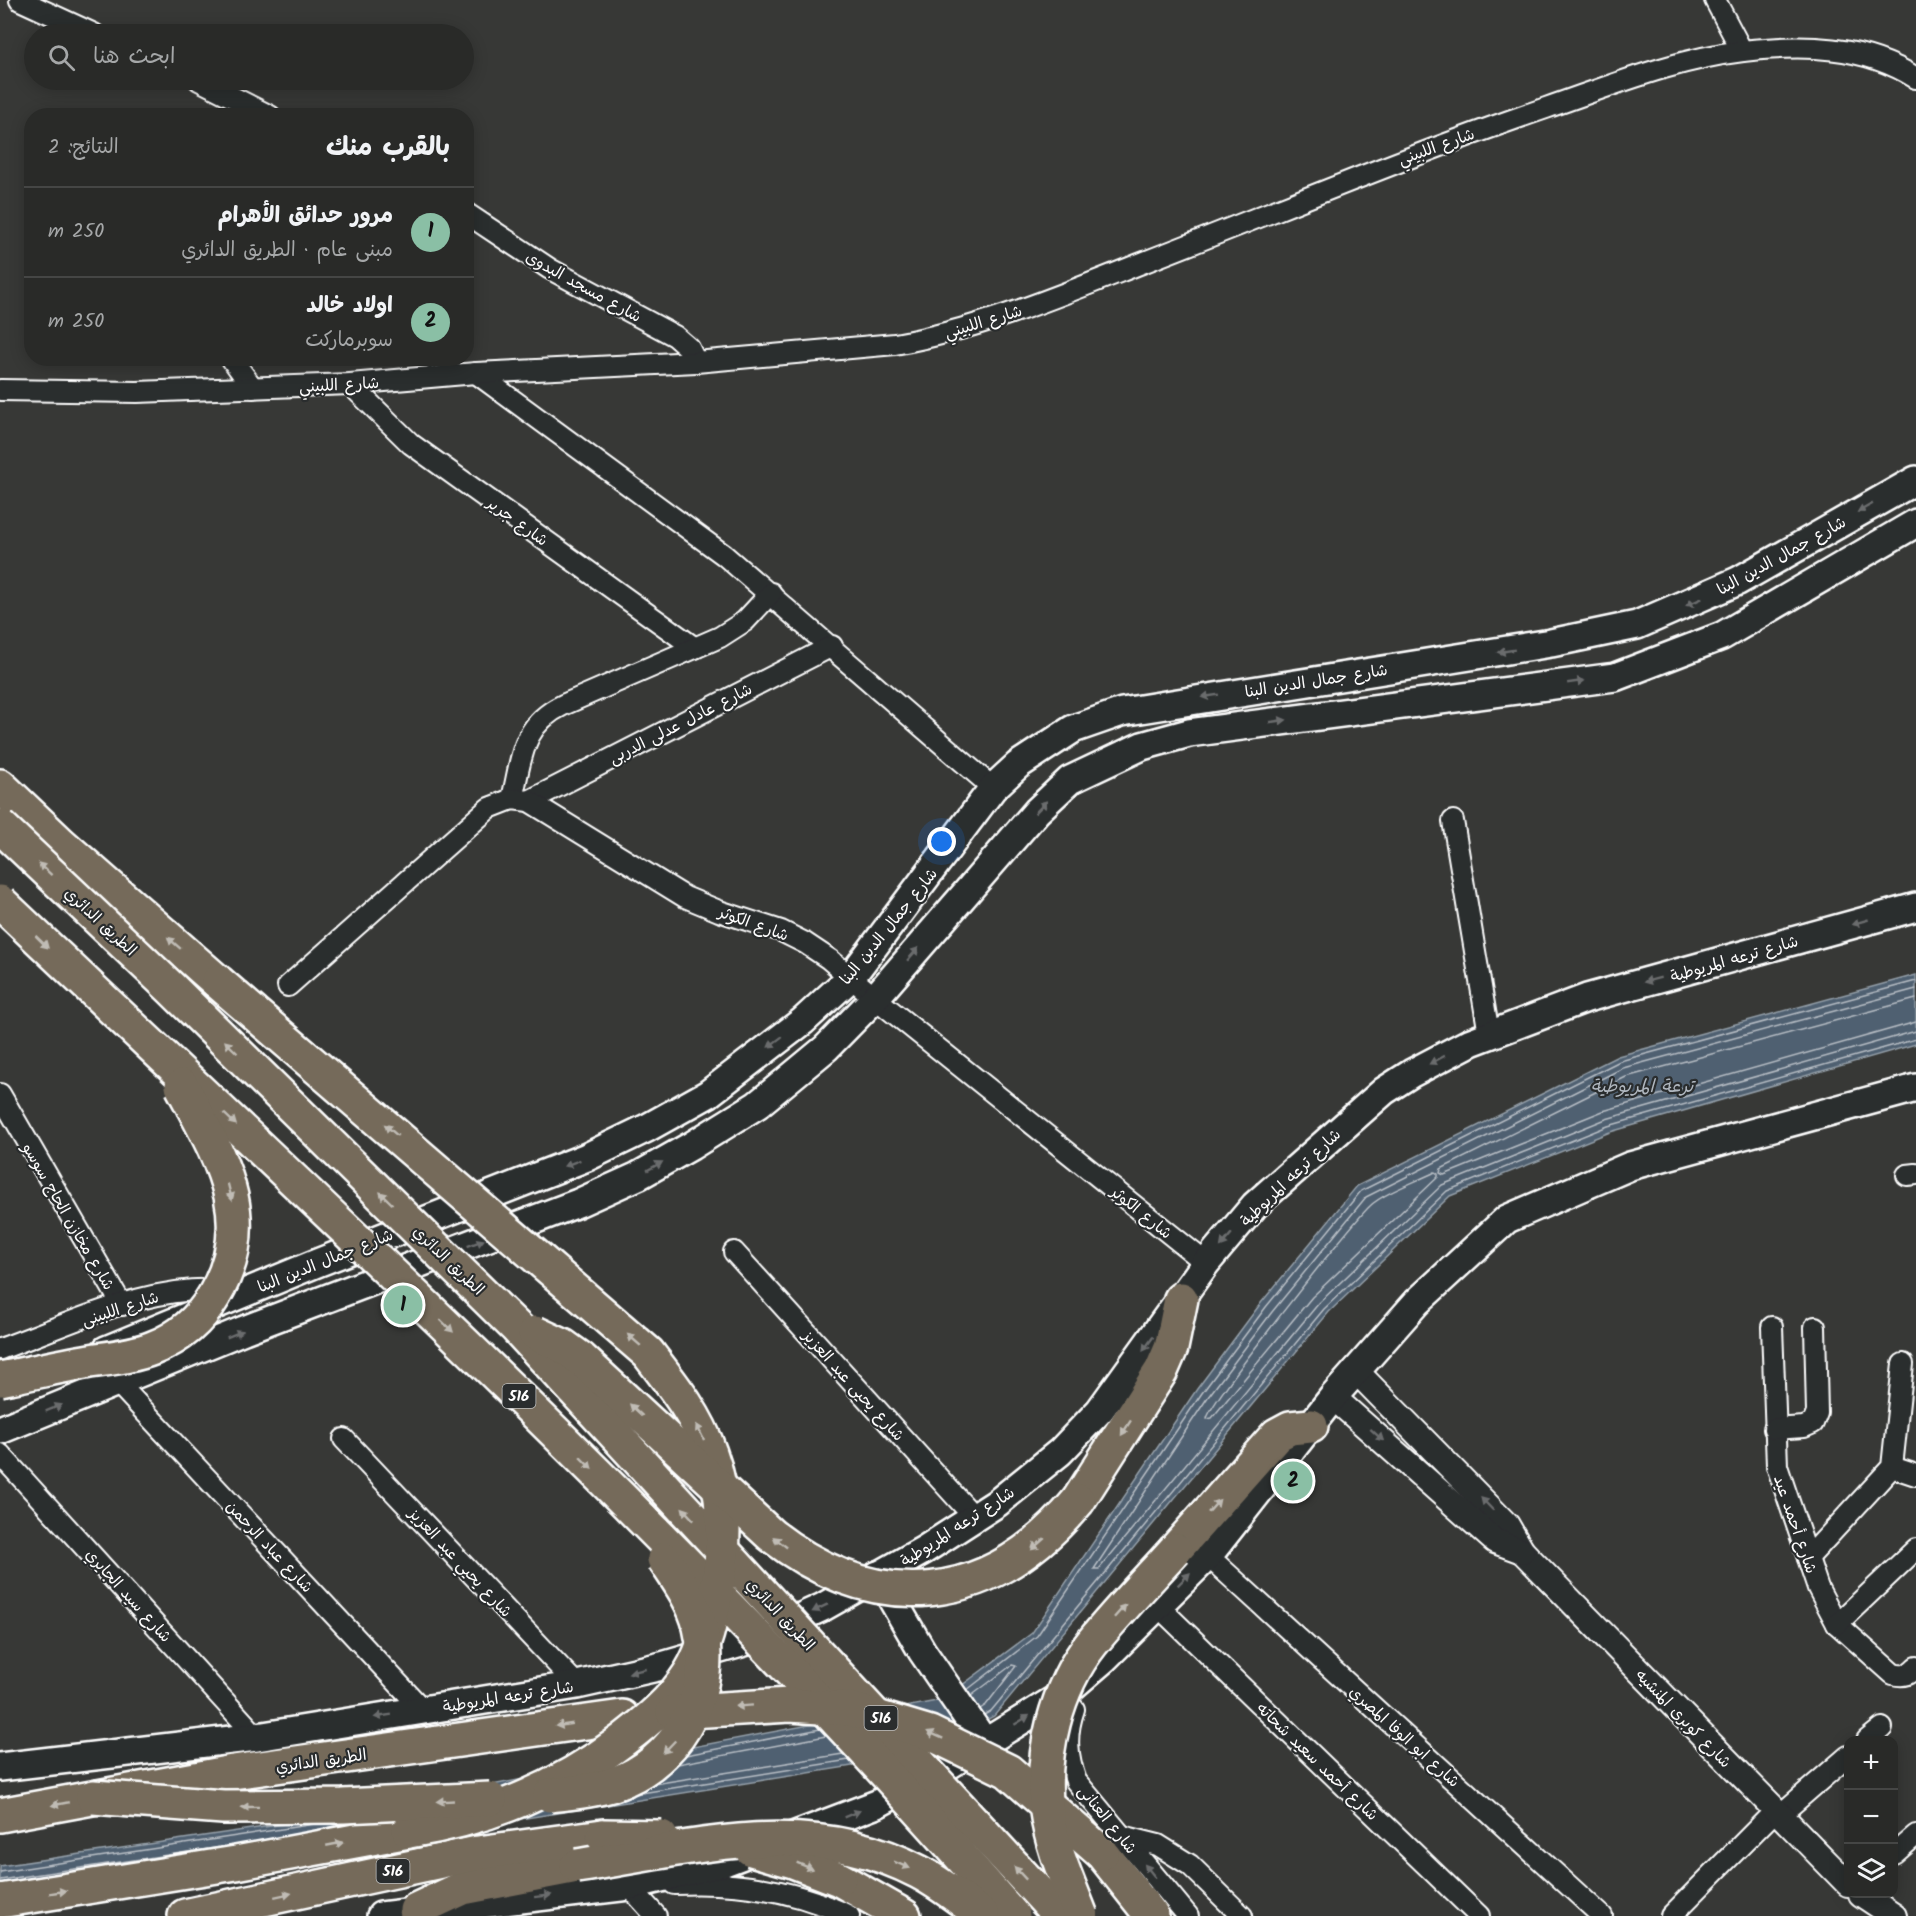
<!DOCTYPE html>
<html lang="ar">
<meta charset="utf-8">
<style>
:root{--surface:#292a28;--page:#313230;--text:#f1f3f6;--muted:#a5a7a8;--line:#454645;--accent:#8abfa5}
body{margin:0;font-family:Kalam,"Playpen Sans Arabic",sans-serif;background:var(--page);color:var(--text);direction:rtl}
.controls{position:absolute;right:18px;bottom:18px;display:grid;overflow:hidden;border-radius:12px;box-shadow:0 3px 15px #0003}
.controls button{width:54px;height:54px;display:grid;place-items:center;padding:0;border:0;border-bottom:2px solid var(--line);background:var(--surface);color:var(--text);font:30px sans-serif}
.you{position:absolute;left:942px;top:842px;width:21px;height:21px;margin:-15px;border:4px solid #fff;border-radius:50%;background:#1a73e8;box-shadow:0 0 0 9px #1a73e833}
.badge{display:grid;place-items:center;width:39px;height:39px;border-radius:50%;background:var(--accent);color:#111;font-size:20px;font-weight:700}
.pin{position:absolute;translate:-50% -50%;border:3px solid #fff;box-shadow:0 2px 6px #0006}
.list{margin:0;padding:0;list-style:none}
h2{display:flex;justify-content:space-between;align-items:center;height:78px;margin:0;padding:0 24px;font-size:26px}
h2 small{font-size:20px;font-weight:400;color:var(--muted)}
.list li{display:grid;grid-template-columns:39px 1fr auto;gap:18px;align-items:center;box-sizing:border-box;height:90px;padding:0 24px;border-top:2px solid var(--line)}
.list b{display:block;font-size:22px;white-space:nowrap}
.list p{margin:0;font-size:20px;white-space:nowrap;color:var(--muted)}
.list em{font-size:20px;font-style:normal;color:var(--muted)}
.icon{flex:none;width:33px;height:33px;fill:none;stroke:currentColor;stroke-width:2;stroke-linecap:round;stroke-linejoin:round}
.map{position:relative;flex:none;width:1916px;height:1916px;overflow:hidden;direction:ltr}
.search{position:absolute;background:var(--surface);box-shadow:0 3px 15px #0003;left:24px;top:24px;width:450px;height:66px;display:flex;align-items:center;gap:15px;box-sizing:border-box;padding:0 21px;border-radius:33px;color:var(--muted);font-size:22px}
.panel{position:absolute;background:var(--surface);box-shadow:0 3px 15px #0003;left:24px;top:108px;width:450px;height:258px;border-radius:24px;direction:rtl}
.map>svg:first-child{display:block}
</style>
<div class="map">
<svg width="1916" height="1916" viewBox="0 0 1916 1916">
<rect width="100%" height="100%" fill="#373836"/>
<filter id="ink" filterUnits="userSpaceOnUse"><feTurbulence type="fractalNoise" baseFrequency=".0167" numOctaves="2"/><feDisplacementMap in="SourceGraphic" scale="12" xChannelSelector="R" yChannelSelector="G"/><feConvolveMatrix kernelMatrix="1 2 1 2 8 2 1 2 1" color-interpolation-filters="sRGB"/></filter>
<g filter="url(#ink)">
<polygon fill="#4f6071" stroke="#95a0aa" stroke-width="1.5" points="1916,975 1916,1044 1610,1132 1450,1196 1329,1312 994,1716 921,1755 0,1902 0,1866 285,1824 942,1700 1032,1633 1197,1389 1261,1303 1357,1186 1618,1056"/>
<g fill="none" stroke-linecap="round" stroke-linejoin="round">
<g stroke="#b9bfc6" stroke-width="1.5">
<polyline points="1916,989 1623,1068 1366,1197 1272,1312 1208,1397 1094,1569 1099,1569 1319,1303 1442,1185 1606,1119 1916,1031"/>
<polyline points="1916,999 1626,1077 1441,1169 1440,1173 1444,1175 1603,1111 1916,1022"/>
<path d="M1435 1172 1438 1174V1177L1312 1297 1212 1418 1207 1419C1207 1405 1350 1225 1370 1206 1383 1193 1418 1181 1435 1172Z"/>
<polyline points="967,1690 1037,1636 1202,1393 1266,1307 1361,1191 1620,1061 1916,981"/>
<polyline points="971,1696 1012,1665 1016,1666 986,1705 980,1709"/>
<polyline points="984,1715 991,1711 1324,1309 1447,1191 1608,1126 1916,1039"/>
<polyline points="686,1755 820,1729"/>
<polyline points="678,1764 826,1736"/>
<polyline points="654,1784 843,1754"/>
<polyline points="635,1794 849,1760"/>
<polyline points="0,1872 315,1824"/>
<polyline points="0,1880 228,1846"/>
</g>
<g stroke="#fff" stroke-width="24">
<g id="minor">
<polyline points="20,0 94,34"/>
<polyline points="1715,0 1742,51"/>
<polyline points="199,80 270,116"/>
<polyline points="466,213 550,269 675,336 689,348 696,362"/>
<polyline points="231,358 253,388"/>
<polyline points="476,373 724,555 993,788"/>
<polyline points="350,384 411,444 695,648"/>
<path d="M0 390 137 392 350 384 476 373 696 362 895 344C981 329 1061 295 1142 263 1277 211 1409 155 1546 108 1610 86 1676 59 1743 51 1803 44 1864 45 1916 78"/>
<path d="M512 799C522 758 521 725 563 705L720 637 745 621 771 593"/>
<polyline points="529,801 832,646"/>
<polyline points="1453,821 1489,1034"/>
<polyline points="288,986 489,808 512,799 529,801 685,897 719,911 781,931 805,943 829,959 875,998 1206,1263"/>
<polyline points="0,1094 122,1305"/>
<polyline points="1907,1175 1916,1174"/>
<polyline points="734,1252 975,1518"/>
<path d="M1772 1327 1777 1466 1818 1588 1837 1624 1893 1674C1904 1677 1908 1675 1916 1667"/>
<path d="M0 1349C71 1324 147 1284 224 1290"/>
<polyline points="117,1382 423,1710"/>
<polyline points="1774,1429 1804,1427 1813,1423 1817,1413 1815,1327"/>
<polyline points="344,1439 577,1685"/>
<polyline points="0,1454 257,1737"/>
<polyline points="1892,1467 1916,1475"/>
<polyline points="1208,1556 1602,1916"/>
<polyline points="1808,1558 1892,1467 1903,1364"/>
<polyline points="1158,1606 1479,1916"/>
<polyline points="1837,1624 1916,1549"/>
<path d="M1074 1709C1065 1735 1067 1755 1076 1781L1188 1916"/>
<polyline points="1867,1740 1882,1728"/>
<polyline points="1780,1815 1848,1756"/>
<polyline points="1122,1836 1158,1845 1190,1865 1242,1916"/>
<polyline points="1894,1854 1916,1835"/>
<path d="M674 1884C734 1881 794 1889 849 1916"/>
<polyline points="629,1886 656,1916"/>
<polyline points="1671,1916 1775,1811"/>
</g>
</g>
<g stroke="#fff" stroke-width="28">
<g id="tertiary">
<polyline points="1355,1370 1507,1525 1522,1551 1848,1884"/>
<polyline points="1333,1397 1495,1541 1522,1551"/>
<polyline points="1861,1894 1894,1916"/>
</g>
</g>
<g stroke="#fff" stroke-width="32">
<g id="secondary">
<polyline points="106,1350 317,1263 587,1157 647,1128 708,1094 803,1021 851,977 993,788 1018,765 1073,729 1122,712 1551,643 1637,625 1738,581 1916,480"/>
<polyline points="0,1430 244,1330 578,1203 638,1176 691,1146 757,1105 826,1048 875,998 1037,811 1070,780 1142,746 1189,733 1615,677 1722,636 1916,523"/>
<polyline points="878,1575 922,1651 985,1743"/>
<polyline points="0,1767 257,1737 577,1685 662,1666 748,1641 823,1607 924,1550 997,1503 1060,1452 1100,1410 1206,1263 1255,1205 1384,1091 1412,1073 1471,1042 1587,998 1916,907"/>
<polyline points="381,1916 629,1886 722,1863 877,1804 949,1765 1062,1695 1105,1658 1208,1556 1333,1397 1417,1302 1507,1219 1630,1166 1916,1088"/>
</g>
</g>
<g stroke="#fff" stroke-width="38">
<g id="motorway">
<polyline points="0,786 61,844 218,982"/>
<polyline points="1078,1501 1161,1371 1171,1348 1181,1299"/>
<polyline points="1175,1550 1277,1435 1290,1428 1311,1426"/>
<polyline points="0,1815 233,1772 622,1717"/>
<polyline points="1102,1853 1152,1916"/>
<polyline points="839,1879 904,1916"/>
<polyline points="0,1901 236,1863 409,1831"/>
<polyline points="416,1910 463,1888 577,1866"/>
<polyline points="185,1916 478,1853 603,1836"/>
</g>
</g>
<use href="#minor" stroke="#2a2d2e" stroke-width="20"/>
<use href="#tertiary" stroke="#2a2d2e" stroke-width="24"/>
<use href="#secondary" stroke="#2a2d2e" stroke-width="27"/>
<use href="#motorway" stroke="#746a5a" stroke-width="33"/>
<g stroke="#fff" stroke-width="38" stroke-linecap="butt">
<g id="motorway-bridge">
<polyline points="0,826 171,988 517,1328 1060,1916"/>
<path d="M0 902C346 1231 700 1554 1013 1916"/>
<path d="M218 982 648 1353C672 1384 697 1415 710 1453 725 1493 726 1541 718 1582 712 1613 707 1646 690 1673 672 1701 649 1720 623 1740 558 1789 490 1818 409 1831"/>
<path d="M535 1333 563 1346 581 1359 771 1535C878 1618 991 1606 1078 1501"/>
<path d="M0 1379C30 1373 60 1366 90 1361 111 1358 133 1356 153 1348 179 1338 200 1320 214 1296 260 1219 219 1156 182 1086"/>
<polyline points="673,1712 790,1705 850,1709 930,1733 1008,1771 1102,1853"/>
<path d="M550 1795C575 1792 603 1790 626 1779 682 1754 716 1687 700 1627 694 1602 678 1580 664 1559"/>
<polyline points="93,1797 223,1807 343,1806 490,1799"/>
<polyline points="603,1836 661,1837"/>
<polyline points="751,1849 793,1861 839,1879"/>
<path d="M577 1866C693 1848 808 1813 919 1872 942 1884 963 1901 983 1916"/>
<path d="M1081 1916C1068 1882 1052 1848 1047 1812 1040 1754 1056 1688 1092 1643 1118 1611 1147 1581 1175 1550"/>
</g>
</g>
<use href="#motorway-bridge" stroke="#746a5a" stroke-width="33"/>
</g>
<defs><path id="oneway-solid" d="M-6-.8H1V-3.2L6.5 0L1 3.2V.8H-6Z" transform="scale(1.5)"/></defs>
<g fill="#6a6c6d">
<use href="#oneway-solid" transform="translate(1865 508) rotate(151)"/>
<use href="#oneway-solid" transform="translate(1694 602) rotate(156)"/>
<use href="#oneway-solid" transform="translate(1506 651) rotate(171)"/>
<use href="#oneway-solid" transform="translate(1576 682) rotate(-8)"/>
<use href="#oneway-solid" transform="translate(1210 696) rotate(171)"/>
<use href="#oneway-solid" transform="translate(1278 721) rotate(-8)"/>
<use href="#oneway-solid" transform="translate(1041 807) rotate(-45)"/>
<use href="#oneway-solid" transform="translate(1860 922) rotate(164)"/>
<use href="#oneway-solid" transform="translate(913 954) rotate(-49)"/>
<use href="#oneway-solid" transform="translate(1652 980) rotate(165)"/>
<use href="#oneway-solid" transform="translate(775 1042) rotate(143)"/>
<use href="#oneway-solid" transform="translate(1437 1060) rotate(152)"/>
<use href="#oneway-solid" transform="translate(572 1163) rotate(159)"/>
<use href="#oneway-solid" transform="translate(655 1166) rotate(-29)"/>
<use href="#oneway-solid" transform="translate(1226 1240) rotate(130)"/>
<use href="#oneway-solid" transform="translate(476 1243) rotate(-21)"/>
<use href="#oneway-solid" transform="translate(235 1334) rotate(-22)"/>
<use href="#oneway-solid" transform="translate(1148 1344) rotate(126)"/>
<use href="#oneway-solid" transform="translate(54 1408) rotate(-22)"/>
<use href="#oneway-solid" transform="translate(1377 1435) rotate(42)"/>
<use href="#oneway-solid" transform="translate(1487 1504) rotate(-134)"/>
<use href="#oneway-solid" transform="translate(1184 1579) rotate(-45)"/>
<use href="#oneway-solid" transform="translate(820 1608) rotate(154)"/>
<use href="#oneway-solid" transform="translate(637 1671) rotate(167)"/>
<use href="#oneway-solid" transform="translate(383 1716) rotate(171)"/>
<use href="#oneway-solid" transform="translate(1022 1720) rotate(-32)"/>
<use href="#oneway-solid" transform="translate(852 1814) rotate(-22)"/>
<use href="#oneway-solid" transform="translate(1150 1871) rotate(-129)"/>
<use href="#oneway-solid" transform="translate(543 1896) rotate(-7)"/>
</g>
<g fill="#c0bcb5">
<use href="#oneway-solid" transform="translate(45 869) rotate(-137)"/>
<use href="#oneway-solid" transform="translate(42 942) rotate(44)"/>
<use href="#oneway-solid" transform="translate(174 943) rotate(-139)"/>
<use href="#oneway-solid" transform="translate(231 1047) rotate(-136)"/>
<use href="#oneway-solid" transform="translate(230 1119) rotate(43)"/>
<use href="#oneway-solid" transform="translate(391 1130) rotate(-139)"/>
<use href="#oneway-solid" transform="translate(230 1192) rotate(76)"/>
<use href="#oneway-solid" transform="translate(386 1198) rotate(-136)"/>
<use href="#oneway-solid" transform="translate(447 1326) rotate(44)"/>
<use href="#oneway-solid" transform="translate(634 1340) rotate(-139)"/>
<use href="#oneway-solid" transform="translate(636 1410) rotate(-137)"/>
<use href="#oneway-solid" transform="translate(1126 1428) rotate(123)"/>
<use href="#oneway-solid" transform="translate(700 1432) rotate(-117)"/>
<use href="#oneway-solid" transform="translate(586 1463) rotate(45)"/>
<use href="#oneway-solid" transform="translate(1214 1506) rotate(-48)"/>
<use href="#oneway-solid" transform="translate(688 1514) rotate(-133)"/>
<use href="#oneway-solid" transform="translate(780 1542) rotate(-142)"/>
<use href="#oneway-solid" transform="translate(1038 1544) rotate(139)"/>
<use href="#oneway-solid" transform="translate(1120 1611) rotate(-48)"/>
<use href="#oneway-solid" transform="translate(744 1706) rotate(176)"/>
<use href="#oneway-solid" transform="translate(564 1725) rotate(172)"/>
<use href="#oneway-solid" transform="translate(935 1735) rotate(-156)"/>
<use href="#oneway-solid" transform="translate(669 1747) rotate(134)"/>
<use href="#oneway-solid" transform="translate(445 1801) rotate(177)"/>
<use href="#oneway-solid" transform="translate(60 1804) rotate(169)"/>
<use href="#oneway-solid" transform="translate(250 1807) rotate(179)"/>
<use href="#oneway-solid" transform="translate(335 1844) rotate(-11)"/>
<use href="#oneway-solid" transform="translate(902 1865) rotate(23)"/>
<use href="#oneway-solid" transform="translate(805 1866) rotate(22)"/>
<use href="#oneway-solid" transform="translate(1020 1873) rotate(-133)"/>
<use href="#oneway-solid" transform="translate(58 1892) rotate(-9)"/>
<use href="#oneway-solid" transform="translate(283 1895) rotate(-12)"/>
</g>
</g>
<g text-anchor="middle" stroke-width="4.5" stroke-linejoin="round" paint-order="stroke">
<g fill="#2a2d2e" stroke="#bfc0c0" stroke-width="1.5">
<rect x="502.5" y="1384" width="33" height="24" rx="4.5"/>
<rect x="864.5" y="1706" width="33" height="24" rx="4.5"/>
<rect x="376.5" y="1859" width="33" height="24" rx="4.5"/>
</g>
<g font-size="15" font-weight="bold" fill="#fff">
<text x="519" y="1401">516</text>
<text x="881" y="1723">516</text>
<text x="393" y="1876">516</text>
</g>
<g font-size="16" fill="#fff" stroke="#2a2d2e">
<text transform="translate(1436 146) rotate(-20)" y="6">شارع اللبيني</text>
<text transform="translate(584 286) rotate(29)" y="6">شارع مسجد البدوى</text>
<text transform="translate(983 321) rotate(-17)" y="6">شارع اللبيني</text>
<text transform="translate(339 384) rotate(-3)" y="6">شارع اللبيني</text>
<text transform="translate(518 521) rotate(36)" y="6">شارع جرير</text>
<text transform="translate(1781 555) rotate(-29)" y="6">شارع جمال الدين البنا</text>
<text transform="translate(1316 680) rotate(-9)" y="6">شارع جمال الدين البنا</text>
<text transform="translate(680 723) rotate(-27)" y="6">شارع عادل عدلى الدربى</text>
<text transform="translate(101 921) rotate(43)" y="6">الطريق الدائري</text>
<text transform="translate(754 923) rotate(20)" y="6">شارع الكوثر</text>
<text transform="translate(888 926) rotate(-51)" y="6">شارع جمال الدين البنا</text>
<text transform="translate(1734 958) rotate(-16)" y="6">شارع ترعه المريوطية</text>
<text transform="translate(1290 1177) rotate(-44)" y="6">شارع ترعه المريوطية</text>
<text transform="translate(1142 1212) rotate(39)" y="6">شارع الكوثر</text>
<text transform="translate(69 1216) rotate(60)" y="6">شارع مخازن الحاج سوسو</text>
<text transform="translate(325 1260) rotate(-22)" y="6">شارع جمال الدين البنا</text>
<text transform="translate(449 1260) rotate(44)" y="6">الطريق الدائري</text>
<text transform="translate(120 1308) rotate(-18)" y="6">شارع اللبينى</text>
<text transform="translate(854 1385) rotate(48)" y="6">شارع يحيى عبد العزيز</text>
<text transform="translate(1796 1524) rotate(71)" y="6">شارع أحمد عيد</text>
<text transform="translate(957 1526) rotate(-33)" y="6">شارع ترعه المريوطية</text>
<text transform="translate(270 1546) rotate(47)" y="6">شارع عباد الرحمن</text>
<text transform="translate(461 1562) rotate(47)" y="6">شارع يحيي عبد العزيز</text>
<text transform="translate(129 1595) rotate(48)" y="6">شارع سيد الجايري</text>
<text transform="translate(781 1614) rotate(47)" y="6">الطريق الدائري</text>
<text transform="translate(508 1696) rotate(-9)" y="6">شارع ترعه المريوطية</text>
<text transform="translate(1684 1718) rotate(46)" y="6">شارع كوبرى المنشيه</text>
<text transform="translate(1405 1736) rotate(42)" y="6">شارع ابو الوفا المصري</text>
<text transform="translate(321 1760) rotate(-8)" y="6">الطريق الدائري</text>
<text transform="translate(1318 1761) rotate(44)" y="6">شارع أحمد سعيد شحاته</text>
<text transform="translate(1108 1819) rotate(51)" y="6">شارع العنانى</text>
</g>
<g font-size="18" font-style="italic" fill="#b0b7bf" stroke="#2a2d2e">
<text x="1642" y="1092">ترعة المريوطية</text>
</g>
</g>
</svg>
<div class="controls">
<button>+</button>
<button>−</button>
<button><svg class="icon" aria-label="layers" viewBox="0 0 24 24"><path d="M12 4l9 5-9 5-9-5zM3 14l9 5 9-5"/></svg></button>
</div>
<div class="you"></div>
<div class="pin badge" style="left:403px;top:1305px">1</div>
<div class="pin badge" style="left:1293px;top:1481px">2</div>
<div class="search"><svg class="icon" aria-label="search" viewBox="0 0 24 24"><circle cx="10" cy="10" r="6"/><path d="M15 15l6 6"/></svg>ابحث هنا</div>
<section class="panel">
<h2>بالقرب منك<small>النتائج: 2</small></h2>
<ul class="list">
<li><span class="badge">1</span><div><b>مرور حدائق الأهرام</b><p>مبنى عام · الطريق الدائري</p></div><em>250 m</em></li>
<li><span class="badge">2</span><div><b>اولاد خالد</b><p>سوبرماركت</p></div><em>250 m</em></li>
</ul>
</section>
</div>
